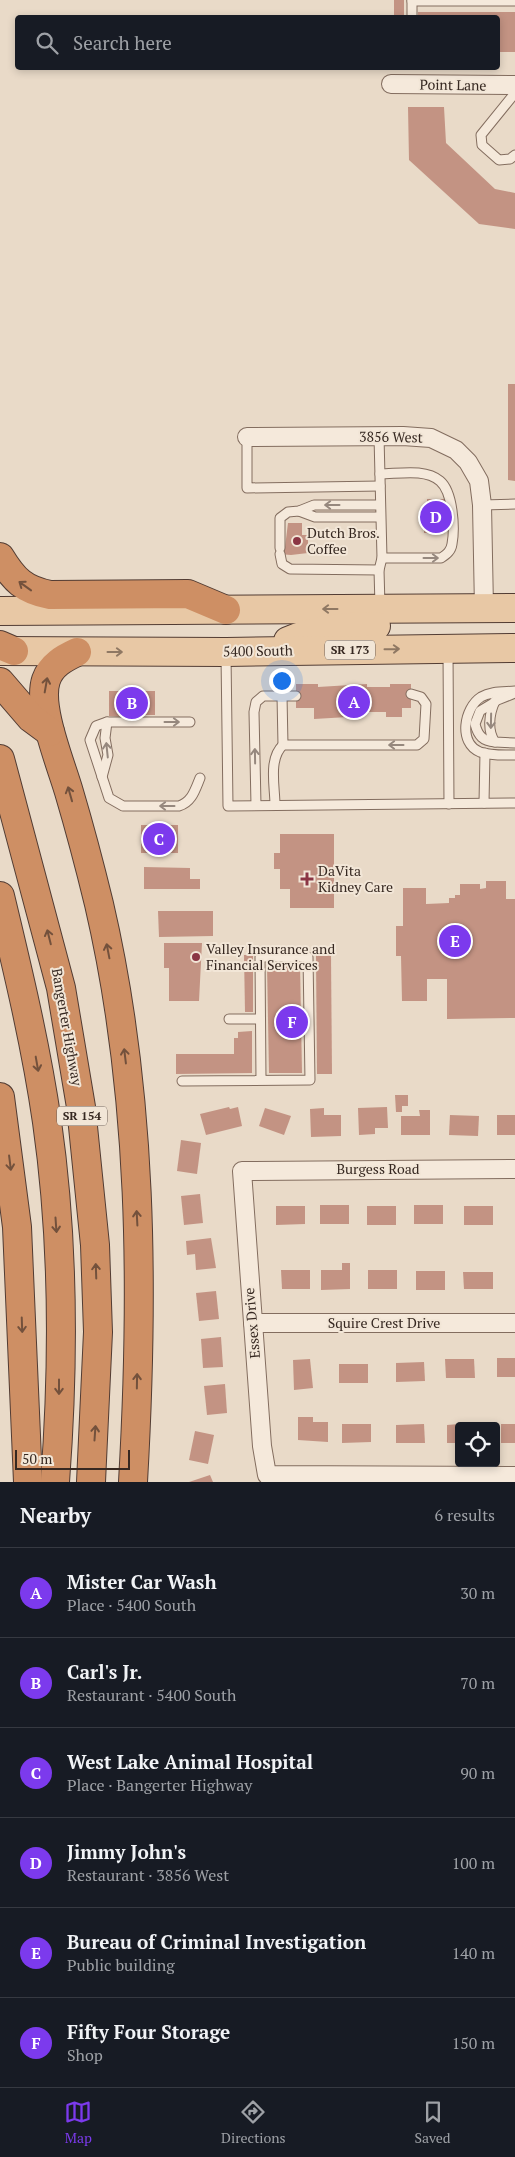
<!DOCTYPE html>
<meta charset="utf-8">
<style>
:root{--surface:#171b24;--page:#242831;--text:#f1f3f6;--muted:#9ea1a6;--line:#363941;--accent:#7c3aed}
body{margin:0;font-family:"PT Serif",serif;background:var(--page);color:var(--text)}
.controls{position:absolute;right:15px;bottom:15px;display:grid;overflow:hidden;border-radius:5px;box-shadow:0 2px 8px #0003}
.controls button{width:45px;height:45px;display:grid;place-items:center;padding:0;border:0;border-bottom:1px solid var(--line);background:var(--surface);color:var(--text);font:25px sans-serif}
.scale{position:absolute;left:15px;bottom:12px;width:115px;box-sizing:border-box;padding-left:5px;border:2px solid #362821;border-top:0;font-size:14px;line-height:18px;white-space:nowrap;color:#362821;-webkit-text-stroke:4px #f2e6d7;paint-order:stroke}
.you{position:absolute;left:281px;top:680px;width:18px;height:18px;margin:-12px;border:4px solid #fff;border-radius:50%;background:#1a73e8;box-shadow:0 0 0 8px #1a73e833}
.badge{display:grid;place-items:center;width:32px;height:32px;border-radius:50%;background:var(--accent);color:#fff;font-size:16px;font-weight:700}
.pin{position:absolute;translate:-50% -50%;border:2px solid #fff;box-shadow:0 1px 5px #0006}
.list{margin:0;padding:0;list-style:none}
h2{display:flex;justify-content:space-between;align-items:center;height:65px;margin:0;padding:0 20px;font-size:21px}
h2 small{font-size:16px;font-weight:400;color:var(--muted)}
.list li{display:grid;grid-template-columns:32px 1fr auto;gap:15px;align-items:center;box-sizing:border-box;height:90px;padding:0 20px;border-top:1px solid var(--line)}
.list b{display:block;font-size:19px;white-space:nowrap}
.list p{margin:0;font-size:16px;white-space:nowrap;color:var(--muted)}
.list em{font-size:16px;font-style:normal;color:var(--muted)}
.icon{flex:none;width:28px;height:28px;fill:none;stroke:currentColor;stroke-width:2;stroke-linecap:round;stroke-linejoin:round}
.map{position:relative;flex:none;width:515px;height:1482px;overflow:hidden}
.search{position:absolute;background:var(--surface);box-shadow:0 2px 8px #0003;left:15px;right:15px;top:15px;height:55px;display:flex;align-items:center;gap:12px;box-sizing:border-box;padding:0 18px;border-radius:5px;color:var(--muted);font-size:19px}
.sheet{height:605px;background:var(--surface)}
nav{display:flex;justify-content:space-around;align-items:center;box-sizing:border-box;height:70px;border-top:1px solid var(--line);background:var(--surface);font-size:14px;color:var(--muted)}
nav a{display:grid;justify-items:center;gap:2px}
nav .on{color:var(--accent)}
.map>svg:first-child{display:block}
</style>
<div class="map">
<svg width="515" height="1482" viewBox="0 0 515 1482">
<rect width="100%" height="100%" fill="#e9dac8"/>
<g fill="#c39383">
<rect x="394" y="0" width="10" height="18"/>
<polygon points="418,12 515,12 515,52 498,52 498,18 418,18"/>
<polygon points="408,107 444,107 446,143 495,189 515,193 515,229 479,224 409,160"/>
<polygon points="508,384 515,384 515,481 508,480"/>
<polygon points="427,499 444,499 448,514 444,514 445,533 424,533 424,519 428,519"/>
<polygon points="288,523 302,523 302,535 308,535 308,553 291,555 279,554 285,547"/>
<polygon points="296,684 318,684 318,687 367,684 367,687 390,687 390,684 411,684 411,708 402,708 402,717 386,717 386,712 348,712 348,717 314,719 314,708 296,708"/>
<polygon points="109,691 155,691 155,715 137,715 137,718 109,716"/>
<rect x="141" y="825" width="37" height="28"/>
<polygon points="280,834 334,834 334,908 290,908 290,889 280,889 280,869 274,869 274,853 280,853"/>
<polygon points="144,867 190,868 190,879 200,879 200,889 144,889"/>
<polygon points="486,881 506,881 506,899 515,899 515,1018 447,1019 447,979 427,979 427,1001 402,1001 401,956 396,956 396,926 403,926 403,888 426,888 426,904 449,903 449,898 455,898 455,895 460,895 460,884 480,884 480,889 486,888"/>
<polygon points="158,911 213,911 213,936 159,937"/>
<polygon points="164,943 202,943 199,1001 169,1001 169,968 164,968"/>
<polygon points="244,955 253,955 253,1012 245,1012"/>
<polygon points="316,955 331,955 332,1074 317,1074"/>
<polygon points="267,964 300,964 302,1073 269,1073"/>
<polygon points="252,1031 252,1073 176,1074 176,1054 234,1054 234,1038 238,1038 238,1032"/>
<polygon points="395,1095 408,1095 408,1106 402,1106 402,1112 396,1112"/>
<polygon points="229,1107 230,1109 238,1107 242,1126 206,1135 200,1114"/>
<polygon points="387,1107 388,1128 375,1128 375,1134 359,1135 358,1108"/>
<polygon points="265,1108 291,1116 284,1135 259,1126"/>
<polygon points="324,1108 324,1115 341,1115 341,1136 311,1137 310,1109"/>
<polygon points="419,1110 430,1110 430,1135 401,1135 401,1116 420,1116"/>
<polygon points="450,1115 479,1116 478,1136 449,1135"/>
<rect x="497" y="1115" width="18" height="20"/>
<polygon points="181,1140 201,1143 197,1174 177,1171"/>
<polygon points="200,1194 203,1223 184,1225 181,1196"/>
<rect x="320" y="1205" width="29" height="19"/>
<rect x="414" y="1205" width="29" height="19"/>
<polygon points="276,1206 305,1206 305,1224 276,1225"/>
<rect x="367" y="1206" width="29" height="19"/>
<rect x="464" y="1206" width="29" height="19"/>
<polygon points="211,1238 216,1268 196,1270 195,1254 187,1255 186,1241"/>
<polygon points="342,1263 350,1263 350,1289 321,1290 321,1270 342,1270"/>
<polygon points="281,1270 310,1270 310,1289 282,1289"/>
<rect x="368" y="1270" width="29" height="19"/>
<rect x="416" y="1271" width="29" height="19"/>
<polygon points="463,1272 493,1272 493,1289 464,1289"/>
<polygon points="216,1291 219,1319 199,1321 196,1293"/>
<polygon points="221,1337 223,1367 203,1368 201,1339"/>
<rect x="497" y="1358" width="18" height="19"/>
<polygon points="310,1359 313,1388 294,1390 293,1360"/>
<polygon points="445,1359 474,1359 475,1378 446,1378"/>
<polygon points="424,1362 425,1381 396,1382 396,1363"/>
<rect x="339" y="1364" width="29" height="19"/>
<polygon points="225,1384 227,1413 207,1415 204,1386"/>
<polygon points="298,1417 313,1417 313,1422 328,1422 328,1442 298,1440"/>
<polygon points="342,1424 371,1424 371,1442 342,1443"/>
<polygon points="424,1424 425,1443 396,1443 396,1425"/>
<polygon points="459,1424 459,1443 447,1443 447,1425"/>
<rect x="501" y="1424" width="14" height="19"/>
<polygon points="195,1431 214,1435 208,1464 189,1460"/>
<polygon points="210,1475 213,1482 189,1482"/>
</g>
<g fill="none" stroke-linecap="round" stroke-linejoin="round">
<g stroke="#836d5f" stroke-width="11">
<g id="service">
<polyline points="412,0 412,18"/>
<polyline points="412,1 515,1"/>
<polyline points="515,93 481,135 482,145 499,160 510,159 515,155"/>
<polyline points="379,436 382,558 379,570 380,606"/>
<polyline points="247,437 247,488 380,486"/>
<path d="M380 474C398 474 425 468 440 481 453 492 455 528 452 544 451 551 447 554 441 558H382"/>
<polyline points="482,505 515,504"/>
<polyline points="299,511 315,517 380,517"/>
<polyline points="280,548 280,518 288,512 299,511 314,505 380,505"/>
<polyline points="280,554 282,564 290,569 379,570"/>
<polyline points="448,652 449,804"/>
<polyline points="226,655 228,806 515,803"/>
<path d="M515 691C503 692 491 691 481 697 464 708 458 743 480 752 491 756 504 755 515 755"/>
<path d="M515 693 495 701C489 714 487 731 495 742L515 743"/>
<polyline points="282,696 283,745"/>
<path d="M495 702 480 711 475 724C478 736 483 741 495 742"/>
<path d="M190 722H107L96 726 90 740 109 798 123 806H179C192 802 195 790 200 778"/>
<polyline points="102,777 108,755 105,738 107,722"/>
<polyline points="484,803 485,753"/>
<polyline points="256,805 254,712 256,702 263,696 296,696"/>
<path d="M275 805C275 787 268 759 283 745H417L424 739 426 704 421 697 411 694"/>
<polyline points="229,1019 260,1019"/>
<polyline points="182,1081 310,1080 308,957 260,957 261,1080"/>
</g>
</g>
<g stroke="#836d5f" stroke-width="20">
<g id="minor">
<polyline points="391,84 515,85"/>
<polyline points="247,437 403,436 431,438 456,450 468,462 479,481 482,505 484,608"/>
<polyline points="515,1169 242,1171 262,1446 267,1475 515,1476"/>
<polyline points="253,1323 515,1323"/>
</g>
</g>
<g stroke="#523c33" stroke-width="30">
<g id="primary">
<polyline points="0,611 515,608"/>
<path d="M288 641C315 629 346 626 376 626"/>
<polyline points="0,651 226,652 515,648"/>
</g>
</g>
<g stroke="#523c33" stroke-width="30">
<g id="motorway">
<path d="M0 557C14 580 24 590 50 595L188 594 226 610"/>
<polyline points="0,645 14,651"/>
<path d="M77 652C64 658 51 665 46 680 37 707 61 764 69 792 80 829 90 867 99 904 143 1093 144 1290 133 1482"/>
<polyline points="0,682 31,718 50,732"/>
<polyline points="0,759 61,988 81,1107 95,1245 98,1332 91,1482"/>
<path d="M0 896C18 971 36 1046 47 1122 64 1241 64 1363 55 1482"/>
<polyline points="0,1097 17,1227 28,1482"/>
</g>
</g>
<use href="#service" stroke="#f5e9db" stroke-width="9"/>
<use href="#minor" stroke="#f5e9db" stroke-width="18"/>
<use href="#primary" stroke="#e8c8a5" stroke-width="28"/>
<use href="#motorway" stroke="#ce8f64" stroke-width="28"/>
</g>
<defs><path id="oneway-shaft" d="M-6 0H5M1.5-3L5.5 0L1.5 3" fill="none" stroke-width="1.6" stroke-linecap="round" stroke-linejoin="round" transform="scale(1.25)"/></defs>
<g stroke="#96887e">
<use href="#oneway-shaft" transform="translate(332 505) rotate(180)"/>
<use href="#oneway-shaft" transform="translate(431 558)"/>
<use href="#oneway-shaft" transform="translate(491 721) rotate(91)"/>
<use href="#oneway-shaft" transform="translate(172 722)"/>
<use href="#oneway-shaft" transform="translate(396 745) rotate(180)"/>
<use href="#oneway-shaft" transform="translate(107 750) rotate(-96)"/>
<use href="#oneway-shaft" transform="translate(255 756) rotate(-91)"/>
<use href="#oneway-shaft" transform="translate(167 806) rotate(-180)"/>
</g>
<g stroke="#73513c">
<use href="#oneway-shaft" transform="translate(25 586) rotate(-144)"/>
<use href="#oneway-shaft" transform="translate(46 685) rotate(-80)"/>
<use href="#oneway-shaft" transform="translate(70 794) rotate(-106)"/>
<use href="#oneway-shaft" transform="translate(49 937) rotate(-104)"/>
<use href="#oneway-shaft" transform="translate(108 951) rotate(-101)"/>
<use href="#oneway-shaft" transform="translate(125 1056) rotate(-97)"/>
<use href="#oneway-shaft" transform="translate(37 1064) rotate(80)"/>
<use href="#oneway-shaft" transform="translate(10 1163) rotate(83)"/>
<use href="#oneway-shaft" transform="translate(137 1218) rotate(-93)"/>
<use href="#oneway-shaft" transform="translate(56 1225) rotate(86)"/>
<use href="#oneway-shaft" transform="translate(96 1271) rotate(-92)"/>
<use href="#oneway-shaft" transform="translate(22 1325) rotate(88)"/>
<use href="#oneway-shaft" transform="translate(137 1381) rotate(-89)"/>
<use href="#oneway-shaft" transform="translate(59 1387) rotate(90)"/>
<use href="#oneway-shaft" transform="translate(95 1433) rotate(-86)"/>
</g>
<g stroke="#8f7863">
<use href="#oneway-shaft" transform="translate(330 609) rotate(180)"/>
<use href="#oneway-shaft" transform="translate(392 649) rotate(-1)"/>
<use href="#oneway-shaft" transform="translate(115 652)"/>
</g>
<g fill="#8b3644" stroke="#f2e6d7" stroke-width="2">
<circle cx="297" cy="541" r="5"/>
<path d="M304.5 871.5h5v5h5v5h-5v5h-5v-5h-5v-5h5z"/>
<circle cx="196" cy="957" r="5"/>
</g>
<g text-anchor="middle" stroke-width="4" stroke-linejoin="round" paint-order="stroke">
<g fill="#f2e6d7" stroke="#6e6158" stroke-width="1">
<rect x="325" y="640.5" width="50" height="19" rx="4"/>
<rect x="57" y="1106.5" width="50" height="19" rx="4"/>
</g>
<g font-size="12" font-weight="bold" fill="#362821">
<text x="350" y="654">SR 173</text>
<text x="82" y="1120">SR 154</text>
</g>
<g font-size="14" fill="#362821" stroke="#f2e6d7">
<text transform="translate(453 85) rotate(1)" y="5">Point Lane</text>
<text transform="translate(391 437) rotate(1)" y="5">3856 West</text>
<text transform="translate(258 651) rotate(-1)" y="5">5400 South</text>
<text transform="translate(67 1027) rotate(80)" y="5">Bangerter Highway</text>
<text x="378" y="1174">Burgess Road</text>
<text transform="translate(252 1323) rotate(-95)" y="5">Essex Drive</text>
<text x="384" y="1328">Squire Crest Drive</text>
</g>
<g font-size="14" fill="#362821" stroke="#f2e6d7" text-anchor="start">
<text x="307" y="538">Dutch Bros.<tspan x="307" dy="16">Coffee</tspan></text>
<text x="318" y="876">DaVita<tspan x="318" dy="16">Kidney Care</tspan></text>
<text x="206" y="954">Valley Insurance and<tspan x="206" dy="16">Financial Services</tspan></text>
</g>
</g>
</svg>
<div class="controls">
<button><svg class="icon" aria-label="locate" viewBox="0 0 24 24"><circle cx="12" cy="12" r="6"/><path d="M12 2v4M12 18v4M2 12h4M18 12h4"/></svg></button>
</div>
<div class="scale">50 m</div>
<div class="you"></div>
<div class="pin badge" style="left:354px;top:702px">A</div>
<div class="pin badge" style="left:132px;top:703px">B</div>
<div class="pin badge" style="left:159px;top:839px">C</div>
<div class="pin badge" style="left:436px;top:517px">D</div>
<div class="pin badge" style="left:455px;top:941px">E</div>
<div class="pin badge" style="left:292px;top:1022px">F</div>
<div class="search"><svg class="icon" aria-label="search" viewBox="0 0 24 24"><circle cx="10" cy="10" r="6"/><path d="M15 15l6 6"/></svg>Search here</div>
</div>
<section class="sheet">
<h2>Nearby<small>6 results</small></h2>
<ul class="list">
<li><span class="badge">A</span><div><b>Mister Car Wash</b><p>Place · 5400 South</p></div><em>30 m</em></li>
<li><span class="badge">B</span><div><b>Carl's Jr.</b><p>Restaurant · 5400 South</p></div><em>70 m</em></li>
<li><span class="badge">C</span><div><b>West Lake Animal Hospital</b><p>Place · Bangerter Highway</p></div><em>90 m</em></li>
<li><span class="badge">D</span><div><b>Jimmy John's</b><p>Restaurant · 3856 West</p></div><em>100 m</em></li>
<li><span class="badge">E</span><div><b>Bureau of Criminal Investigation</b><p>Public building</p></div><em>140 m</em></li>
<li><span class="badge">F</span><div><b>Fifty Four Storage</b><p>Shop</p></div><em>150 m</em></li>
</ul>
</section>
<nav>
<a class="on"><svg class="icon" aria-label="map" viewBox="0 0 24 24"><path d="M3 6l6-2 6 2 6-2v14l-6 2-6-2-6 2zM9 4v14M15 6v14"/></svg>Map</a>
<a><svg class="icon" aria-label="directions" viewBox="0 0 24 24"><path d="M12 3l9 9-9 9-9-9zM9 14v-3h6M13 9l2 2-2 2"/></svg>Directions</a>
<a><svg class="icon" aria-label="saved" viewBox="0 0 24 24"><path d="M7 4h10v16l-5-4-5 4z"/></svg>Saved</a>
</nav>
